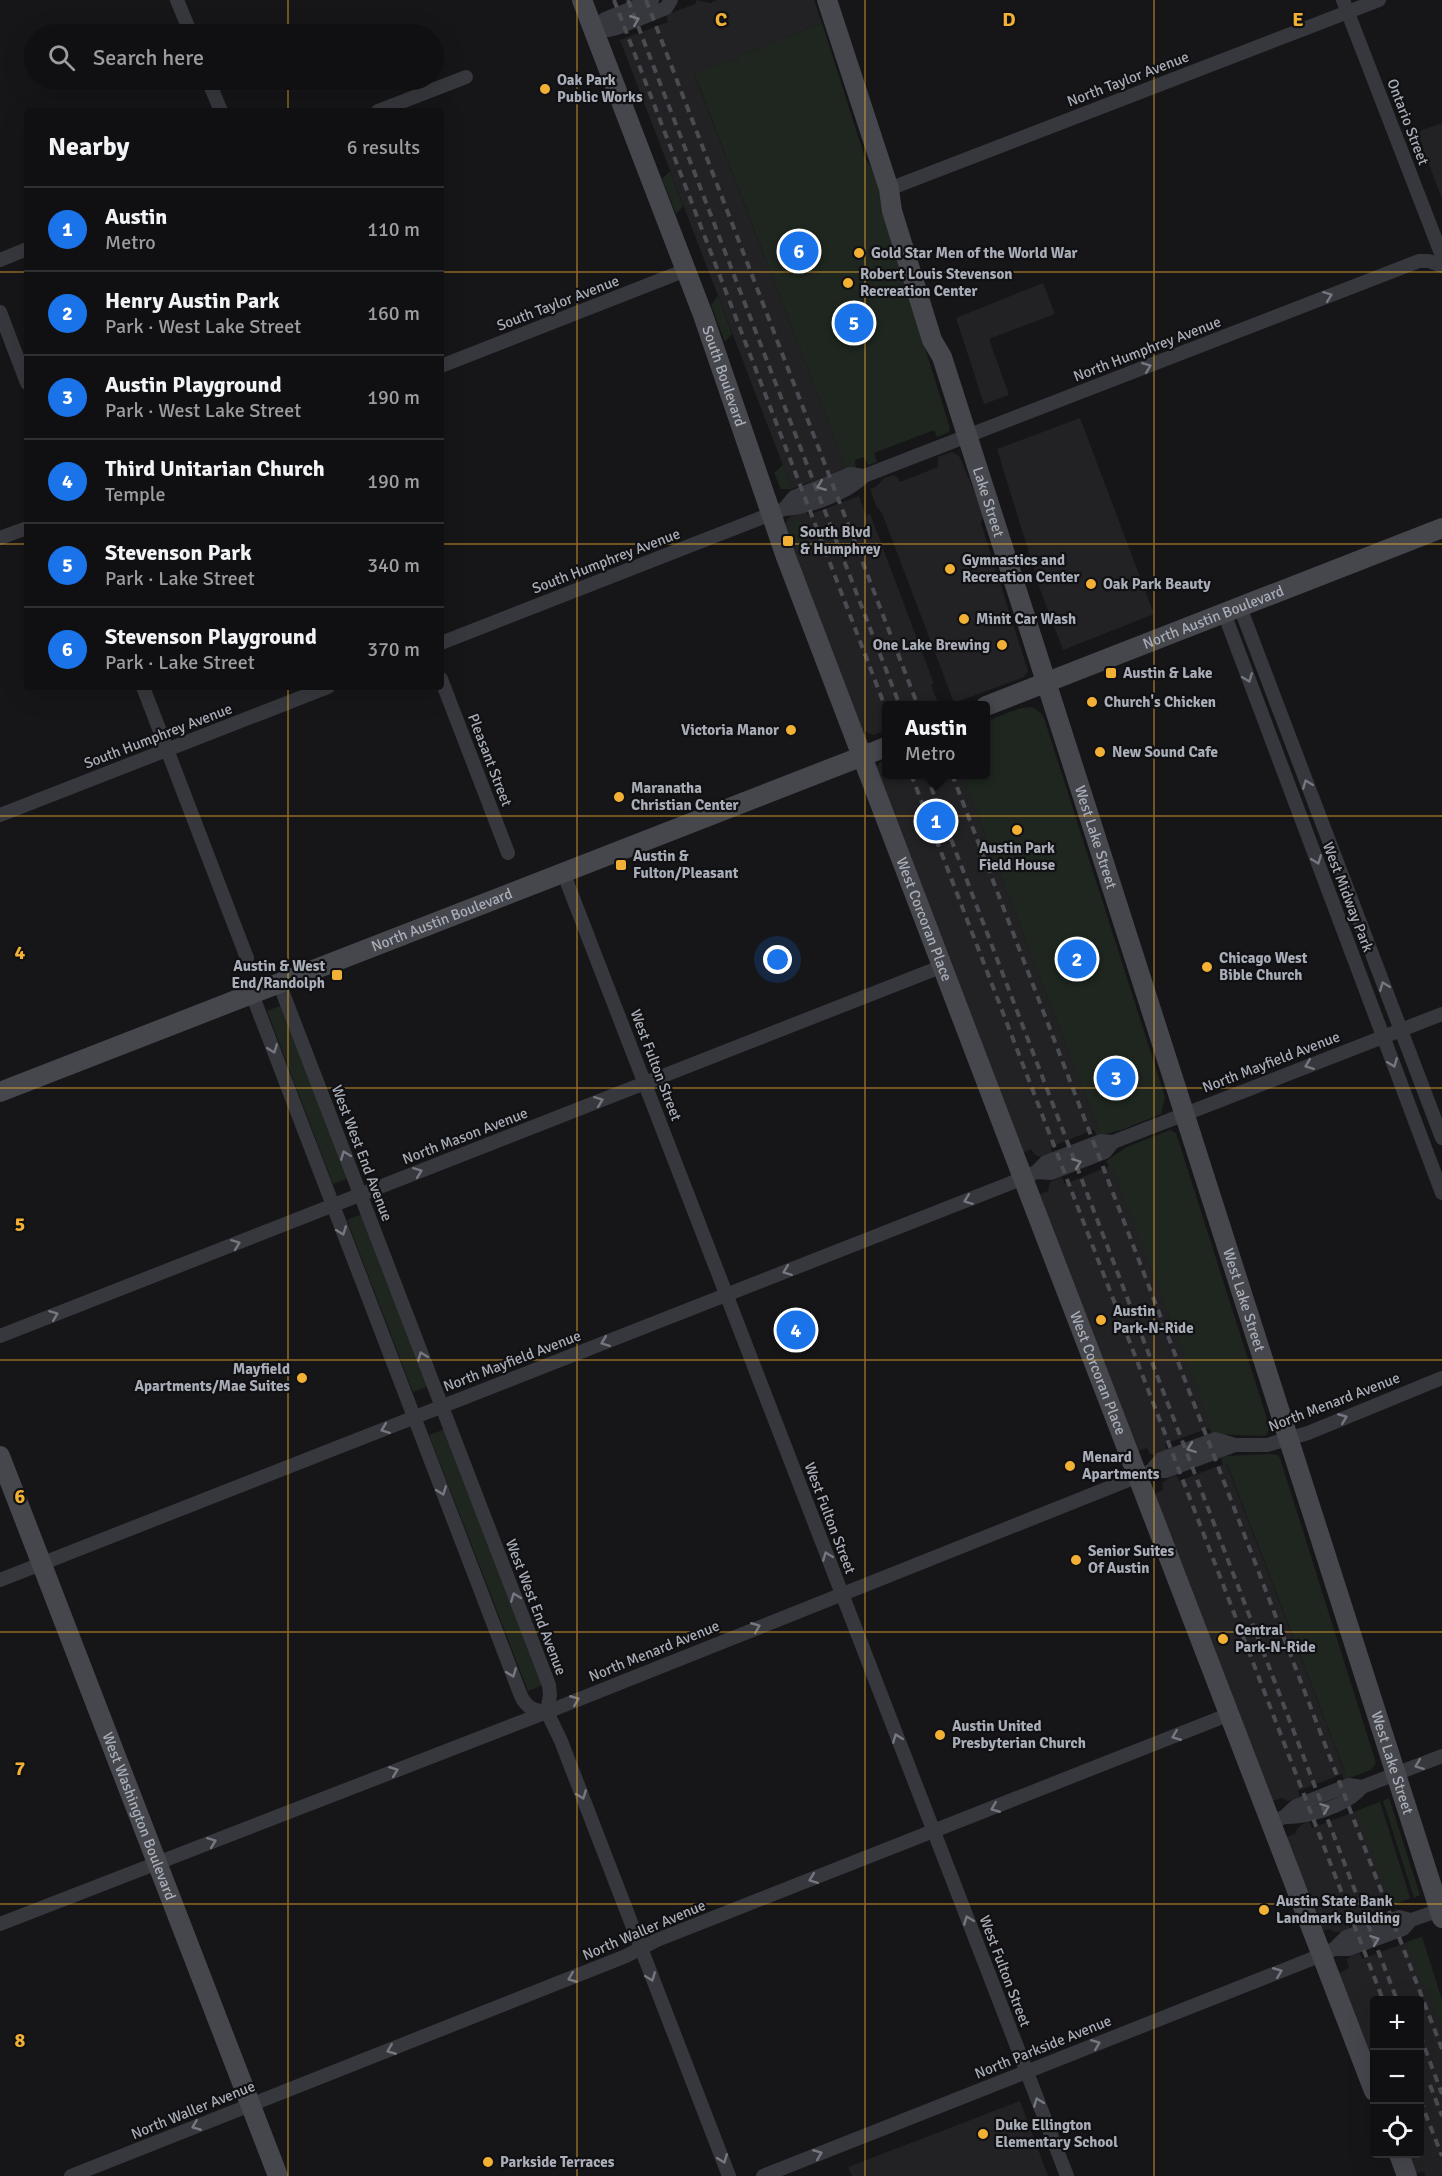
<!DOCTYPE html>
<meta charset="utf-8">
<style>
:root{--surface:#101012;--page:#1e1e20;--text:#f1f3f6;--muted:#9c9d9f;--line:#303032;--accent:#1a73e8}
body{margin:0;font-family:Signika,sans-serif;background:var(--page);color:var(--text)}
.controls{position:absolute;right:18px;bottom:18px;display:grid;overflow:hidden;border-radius:6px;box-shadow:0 6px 24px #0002}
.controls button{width:54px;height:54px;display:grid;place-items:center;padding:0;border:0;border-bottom:2px solid var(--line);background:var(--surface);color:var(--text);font:30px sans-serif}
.you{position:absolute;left:778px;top:960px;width:21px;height:21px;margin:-15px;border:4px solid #fff;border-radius:50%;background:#1a73e8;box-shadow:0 0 0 9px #1a73e833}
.badge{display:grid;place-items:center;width:39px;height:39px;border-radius:50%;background:var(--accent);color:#fff;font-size:20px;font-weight:700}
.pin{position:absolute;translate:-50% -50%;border:3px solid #fff;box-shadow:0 2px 6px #0006}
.popup{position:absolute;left:882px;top:701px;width:108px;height:78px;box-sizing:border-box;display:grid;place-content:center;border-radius:6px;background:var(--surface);filter:drop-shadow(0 2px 4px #0005);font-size:20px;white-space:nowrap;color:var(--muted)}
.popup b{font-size:22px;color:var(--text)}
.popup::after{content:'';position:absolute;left:50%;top:100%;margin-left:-12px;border:12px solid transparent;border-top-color:var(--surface)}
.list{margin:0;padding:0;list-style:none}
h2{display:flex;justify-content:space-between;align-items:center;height:78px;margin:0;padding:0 24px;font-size:26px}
h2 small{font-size:20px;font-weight:400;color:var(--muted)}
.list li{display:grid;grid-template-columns:39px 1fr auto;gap:18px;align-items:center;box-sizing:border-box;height:84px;padding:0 24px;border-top:2px solid var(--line)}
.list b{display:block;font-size:22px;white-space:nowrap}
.list p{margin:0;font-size:20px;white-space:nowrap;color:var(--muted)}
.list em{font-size:20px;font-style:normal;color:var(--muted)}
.icon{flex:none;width:33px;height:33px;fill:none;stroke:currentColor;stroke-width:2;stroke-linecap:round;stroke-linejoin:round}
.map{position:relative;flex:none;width:1442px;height:2176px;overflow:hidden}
.search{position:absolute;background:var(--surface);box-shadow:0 6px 24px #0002;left:24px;top:24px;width:420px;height:66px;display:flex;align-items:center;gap:15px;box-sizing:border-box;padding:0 21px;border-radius:33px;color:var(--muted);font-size:22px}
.panel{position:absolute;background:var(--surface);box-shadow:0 6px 24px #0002;left:24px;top:108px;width:420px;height:582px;border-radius:6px}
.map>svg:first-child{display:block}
</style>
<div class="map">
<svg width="1442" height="2176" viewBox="0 0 1442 2176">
<rect width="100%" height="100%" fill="#161618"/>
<g fill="#222225">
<polygon points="697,0 710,3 717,0 814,0 822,23 739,56 740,60 733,62 732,59 694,74 846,468 792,489 620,40 668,22 666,15 695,4"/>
<polygon points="1442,123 1442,199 1417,132"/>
<polygon points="1043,283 1055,314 989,339 1009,395 984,404 956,318"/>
<polygon points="1080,418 1154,614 1063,650 1041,592 997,449"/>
<polygon points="952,452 959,456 976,495 983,516 981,523 1028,671 1024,677 954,703 882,513 876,506 870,489 877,486 884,478 894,475 897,477 900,482 938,467 938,457"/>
<polygon points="859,496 866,516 870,514 934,684 931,685 938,703 932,706 886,706 886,730 873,735 862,730 852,710 785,526 787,519 792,516 806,510 808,515"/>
<polygon points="886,759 886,774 962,775 1098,1128 1051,1147 1052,1153 1041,1157 1035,1155 1031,1149 1023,1153 877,768 879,763"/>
<polygon points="1112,1165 1212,1427 1165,1444 1167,1450 1156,1455 1150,1454 1147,1448 1138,1451 1040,1194 1048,1191 1050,1182 1062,1177 1065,1184"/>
<polygon points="1226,1463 1345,1773 1298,1791 1300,1797 1288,1801 1282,1798 1272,1801 1154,1494 1163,1490 1162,1483 1169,1478 1176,1475 1179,1481"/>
<polygon points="1380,1802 1410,1898 1348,1922 1350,1929 1344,1932 1334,1932 1330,1929 1322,1931 1286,1837 1295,1834 1297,1829 1303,1824 1309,1821 1312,1828"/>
<polygon points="1422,1937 1442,2000 1442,2175 1439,2176 1425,2176 1424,2172 1416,2173 1407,2154 1420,2154 1420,2000 1374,2000 1374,2071 1337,1974 1349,1968 1347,1960 1351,1956 1360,1953 1362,1959"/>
<polygon points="1020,2101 1048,2176 852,2176 848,2167"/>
</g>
<g fill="#1e261f">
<polygon points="822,23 865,158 872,169 888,218 887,226 950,428 949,432 937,437 934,430 874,453 877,462 868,465 864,457 855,460 856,469 844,474 843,469 846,468 694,73 732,59 734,62 739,60 739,56"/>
<polygon points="670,171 683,206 676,214 662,179"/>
<polygon points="718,296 732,334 725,342 711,305"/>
<polygon points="783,465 792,489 781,489 774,473"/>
<polygon points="799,518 806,535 799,549 794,545 791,538 793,537 792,534 790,534 788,529 791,522"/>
<polygon points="1032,707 1041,713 1044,718 1165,1097 1161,1114 1121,1130 1097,1136 1094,1130 1098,1128 962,775 986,774 986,721 1021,708"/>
<polygon points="282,1005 349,1178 333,1184 267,1011"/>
<polygon points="1170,1130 1176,1133 1270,1428 1267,1434 1264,1436 1212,1434 1209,1428 1211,1426 1112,1166 1109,1166 1106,1161 1127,1147"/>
<polygon points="362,1214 429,1386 413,1392 347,1220"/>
<polygon points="445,1429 543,1685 528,1691 429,1435"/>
<polygon points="1270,1454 1278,1455 1280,1458 1376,1763 1371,1770 1344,1780 1342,1774 1345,1772 1227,1464 1223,1465 1221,1458 1227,1456"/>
<polygon points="1389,1798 1420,1895 1414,1898 1383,1801"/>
<polygon points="1380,1802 1410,1898 1392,1906 1356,1811"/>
<polygon points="1422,1937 1442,2000 1442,2028 1427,1988 1424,1988 1406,1942"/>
</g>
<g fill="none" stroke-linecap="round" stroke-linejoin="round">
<g stroke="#37383d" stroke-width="14">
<polyline points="177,0 191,34"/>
<polyline points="1343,0 1442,256"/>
<polyline points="594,29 609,30 617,28 666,8 671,0"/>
<polyline points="594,29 605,19 652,0"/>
<polyline points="208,80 221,111"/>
<polyline points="378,111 466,77"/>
<polyline points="889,189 1379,0"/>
<polyline points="0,260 27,249"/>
<polyline points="0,312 27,383"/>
<polyline points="441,366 686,270"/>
<polyline points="784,509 794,497 850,474 864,476"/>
<polyline points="0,538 27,528"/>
<polyline points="1240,607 1442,1138"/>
<polyline points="1224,613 1442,1193"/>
<path d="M441 643 784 509C807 508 848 493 864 476L1419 261H1429L1442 266"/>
<polyline points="441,679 508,853"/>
<polyline points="143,687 247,958"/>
<polyline points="0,815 328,687"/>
<polyline points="563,872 1067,2176"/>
<polyline points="279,983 549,1685 550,1695 547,1712"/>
<path d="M252 994 521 1696C527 1708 533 1710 546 1712"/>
<polyline points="1036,1172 1051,1173 1105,1152 1113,1142"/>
<polyline points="0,1336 943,966"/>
<polyline points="1151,1471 1161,1459 1215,1439 1235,1445 1267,1445 1308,1433 1442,1378"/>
<polyline points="0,1580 1011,1183 1036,1172 1046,1162 1101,1141 1113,1142 1442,1014"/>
<polyline points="547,1712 561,1741 729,2176"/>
<path d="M1284 1817C1307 1818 1347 1806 1362 1787"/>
<polyline points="1272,1822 1284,1817 1296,1806 1349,1785 1362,1787 1442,1756"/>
<polyline points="0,1924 547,1712 1151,1471 1166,1471 1235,1445"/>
<polyline points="1334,1949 1349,1949 1403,1929 1411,1920 1440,1910"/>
<polyline points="71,2176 626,1956 657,1940 1230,1714"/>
<polyline points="763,2176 1309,1960 1334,1949 1346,1937 1399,1917 1411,1920"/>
</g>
<g stroke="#45474d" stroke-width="20">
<path id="s1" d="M582 0 703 315 786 557 1023 1178 1374 2091"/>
<path id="s2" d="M827 0 889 189 892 211 932 340 942 357 1442 1918"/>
<path id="s3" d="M986 706 1442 528"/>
<path id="s4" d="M0 1092 886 747"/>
<path id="s5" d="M0 1456 278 2176"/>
<polyline points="1399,2154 1407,2176"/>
</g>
<g stroke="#4a4c52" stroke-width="4" stroke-dasharray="8 6" stroke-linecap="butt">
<polyline points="614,0 886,709"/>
<polyline points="628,0 900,706"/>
<polyline points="646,0 918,706"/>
<polyline points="911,774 1383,2000"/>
<polyline points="926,774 1397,2000"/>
<polyline points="952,774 1442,2049"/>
<polyline points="1420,2035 1442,2094"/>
<polyline points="1430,2085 1442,2116"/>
<polyline points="1420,2100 1442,2156"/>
</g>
</g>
<defs><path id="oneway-chevron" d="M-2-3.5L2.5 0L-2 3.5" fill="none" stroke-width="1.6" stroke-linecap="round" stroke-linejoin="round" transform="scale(1.5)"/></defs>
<g stroke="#757881">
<use href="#oneway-chevron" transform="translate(635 20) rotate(-22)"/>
<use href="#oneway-chevron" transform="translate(1328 296) rotate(-21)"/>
<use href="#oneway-chevron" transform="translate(1147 367) rotate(-21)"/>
<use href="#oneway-chevron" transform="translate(821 486) rotate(158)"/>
<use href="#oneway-chevron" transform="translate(1248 678) rotate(69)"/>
<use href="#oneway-chevron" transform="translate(1307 784) rotate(-111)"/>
<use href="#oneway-chevron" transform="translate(1317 860) rotate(69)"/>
<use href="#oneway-chevron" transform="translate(1384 986) rotate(-111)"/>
<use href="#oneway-chevron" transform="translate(273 1049) rotate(69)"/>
<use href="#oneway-chevron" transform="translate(1393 1063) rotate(69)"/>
<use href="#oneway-chevron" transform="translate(1309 1065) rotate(159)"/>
<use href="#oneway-chevron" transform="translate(599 1101) rotate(-21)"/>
<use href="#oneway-chevron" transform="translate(345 1155) rotate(-111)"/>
<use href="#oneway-chevron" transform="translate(1077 1163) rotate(-21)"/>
<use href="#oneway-chevron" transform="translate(418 1172) rotate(-21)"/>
<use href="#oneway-chevron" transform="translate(968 1200) rotate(159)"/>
<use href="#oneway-chevron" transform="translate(342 1231) rotate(69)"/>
<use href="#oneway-chevron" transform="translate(236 1244) rotate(-21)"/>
<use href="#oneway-chevron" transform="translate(787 1271) rotate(159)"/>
<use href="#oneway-chevron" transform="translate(54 1315) rotate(-21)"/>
<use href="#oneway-chevron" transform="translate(605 1342) rotate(159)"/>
<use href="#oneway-chevron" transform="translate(422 1356) rotate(-111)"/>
<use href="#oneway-chevron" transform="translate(1343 1418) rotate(-22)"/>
<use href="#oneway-chevron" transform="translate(385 1429) rotate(159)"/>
<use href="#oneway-chevron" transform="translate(1191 1448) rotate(160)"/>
<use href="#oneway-chevron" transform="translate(442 1491) rotate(69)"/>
<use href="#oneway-chevron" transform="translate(827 1556) rotate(-111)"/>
<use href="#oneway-chevron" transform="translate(515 1597) rotate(-111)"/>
<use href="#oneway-chevron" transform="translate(756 1627) rotate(-22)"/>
<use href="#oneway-chevron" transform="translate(512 1673) rotate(69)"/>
<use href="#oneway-chevron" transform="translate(575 1700) rotate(-22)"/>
<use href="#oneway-chevron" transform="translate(1176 1736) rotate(158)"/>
<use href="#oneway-chevron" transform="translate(897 1738) rotate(-111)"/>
<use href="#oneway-chevron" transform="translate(1419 1765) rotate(159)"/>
<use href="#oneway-chevron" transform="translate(394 1771) rotate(-21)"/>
<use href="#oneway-chevron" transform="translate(582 1795) rotate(69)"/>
<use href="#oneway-chevron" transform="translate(995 1808) rotate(158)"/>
<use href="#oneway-chevron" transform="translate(1325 1808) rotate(-21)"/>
<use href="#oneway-chevron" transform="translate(212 1842) rotate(-21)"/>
<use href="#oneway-chevron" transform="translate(813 1879) rotate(159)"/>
<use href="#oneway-chevron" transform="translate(968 1920) rotate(-111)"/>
<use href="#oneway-chevron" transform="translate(1375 1940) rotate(-20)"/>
<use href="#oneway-chevron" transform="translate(1278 1972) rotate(-22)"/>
<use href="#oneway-chevron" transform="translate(651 1977) rotate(69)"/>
<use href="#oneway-chevron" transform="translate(572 1978) rotate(158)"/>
<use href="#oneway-chevron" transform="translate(1096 2044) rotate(-22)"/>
<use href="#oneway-chevron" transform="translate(391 2050) rotate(158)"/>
<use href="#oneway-chevron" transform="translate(1038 2102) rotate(-111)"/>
<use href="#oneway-chevron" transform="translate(196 2126) rotate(158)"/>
<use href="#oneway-chevron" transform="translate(818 2154) rotate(-22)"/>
<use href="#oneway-chevron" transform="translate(723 2159) rotate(69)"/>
</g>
<path fill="none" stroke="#f2b134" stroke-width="1.5" stroke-opacity="0.55" d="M288 0V34M577 0V2176M865 0V2176M1154 0V2176M288 80V111M0 272H27M441 272H1442M0 544H27M441 544H1442M288 687V2176M0 816H1442M0 1088H1442M0 1360H1442M0 1632H1442M0 1904H1442"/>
<g fill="#f2b134" stroke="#111113" stroke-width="2">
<circle cx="545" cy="89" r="6"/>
<circle cx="859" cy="253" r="6"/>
<circle cx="848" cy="283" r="6"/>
<rect x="782" y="535" width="12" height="12" rx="3"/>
<circle cx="950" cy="569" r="6"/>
<circle cx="1091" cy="584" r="6"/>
<circle cx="964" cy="619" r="6"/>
<circle cx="1002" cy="645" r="6"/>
<rect x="1105" y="667" width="12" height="12" rx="3"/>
<circle cx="1092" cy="702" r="6"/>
<circle cx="791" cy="730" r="6"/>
<circle cx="1100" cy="752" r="6"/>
<circle cx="619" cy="797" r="6"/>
<circle cx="1017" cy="830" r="6"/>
<rect x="615" y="859" width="12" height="12" rx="3"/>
<circle cx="1207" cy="967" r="6"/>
<rect x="331" y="969" width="12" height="12" rx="3"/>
<circle cx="1101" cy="1320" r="6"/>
<circle cx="302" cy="1378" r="6"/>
<circle cx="1070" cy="1466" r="6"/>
<circle cx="1076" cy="1560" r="6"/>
<circle cx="1223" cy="1639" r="6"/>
<circle cx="940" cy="1735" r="6"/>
<circle cx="1264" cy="1910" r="6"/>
<circle cx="983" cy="2134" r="6"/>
<circle cx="488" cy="2162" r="6"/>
</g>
<g text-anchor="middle" stroke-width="4.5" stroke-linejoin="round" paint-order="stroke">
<g font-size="15" fill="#a8adb8" stroke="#111113">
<text transform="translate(1128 79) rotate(-21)" y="5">North Taylor Avenue</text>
<text transform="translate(1408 122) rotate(69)" y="5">Ontario Street</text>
<text transform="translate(558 303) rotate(-21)" y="5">South Taylor Avenue</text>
<text transform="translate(1147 349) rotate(-21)" y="5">North Humphrey Avenue</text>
<text dy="5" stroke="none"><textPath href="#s1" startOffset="402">South Boulevard</textPath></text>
<text dy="5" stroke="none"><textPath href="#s2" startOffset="528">Lake Street</textPath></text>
<text transform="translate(606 561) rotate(-21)" y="5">South Humphrey Avenue</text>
<text dy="5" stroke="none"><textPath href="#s3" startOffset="244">North Austin Boulevard</textPath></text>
<text transform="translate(158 736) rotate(-21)" y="5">South Humphrey Avenue</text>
<text transform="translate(490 760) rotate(69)" y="5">Pleasant Street</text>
<text dy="5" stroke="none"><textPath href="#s2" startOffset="880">West Lake Street</textPath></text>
<text transform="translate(1348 897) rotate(69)" y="5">West Midway Park</text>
<text dy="5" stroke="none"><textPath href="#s4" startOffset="474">North Austin Boulevard</textPath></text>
<text dy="5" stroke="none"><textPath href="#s1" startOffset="981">West Corcoran Place</textPath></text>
<text transform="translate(1271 1062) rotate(-21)" y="5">North Mayfield Avenue</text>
<text transform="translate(656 1065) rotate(69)" y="5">West Fulton Street</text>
<text transform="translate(465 1136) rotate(-21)" y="5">North Mason Avenue</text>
<text transform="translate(362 1153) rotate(69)" y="5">West West End Avenue</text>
<text dy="5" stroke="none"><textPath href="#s2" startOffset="1366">West Lake Street</textPath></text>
<text transform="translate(512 1361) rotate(-21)" y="5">North Mayfield Avenue</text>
<text dy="5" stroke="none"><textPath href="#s1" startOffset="1467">West Corcoran Place</textPath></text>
<text transform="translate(1334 1402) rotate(-21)" y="5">North Menard Avenue</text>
<text transform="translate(830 1518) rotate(69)" y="5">West Fulton Street</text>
<text transform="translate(536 1607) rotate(69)" y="5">West West End Avenue</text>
<text transform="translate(654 1651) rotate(-22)" y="5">North Menard Avenue</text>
<text dy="5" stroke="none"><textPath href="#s2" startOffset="1852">West Lake Street</textPath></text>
<text dy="5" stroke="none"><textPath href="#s5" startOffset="386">West Washington Boulevard</textPath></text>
<text transform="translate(644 1930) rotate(-23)" y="5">North Waller Avenue</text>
<text transform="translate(1005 1971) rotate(69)" y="5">West Fulton Street</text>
<text transform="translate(1043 2047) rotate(-22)" y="5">North Parkside Avenue</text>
<text transform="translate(193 2110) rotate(-22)" y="5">North Waller Avenue</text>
</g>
<g font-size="15" font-weight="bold" fill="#a8adb8" stroke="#111113" text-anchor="start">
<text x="557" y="85">Oak Park<tspan x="557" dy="17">Public Works</tspan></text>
<text x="871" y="258">Gold Star Men of the World War</text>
<text x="860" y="279">Robert Louis Stevenson<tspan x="860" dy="17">Recreation Center</tspan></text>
<text x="800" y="537">South Blvd<tspan x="800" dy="17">&amp; Humphrey</tspan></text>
<text x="962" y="565">Gymnastics and<tspan x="962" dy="17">Recreation Center</tspan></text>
<text x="1103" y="589">Oak Park Beauty</text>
<text x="976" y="624">Minit Car Wash</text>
<text x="990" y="650" text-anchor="end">One Lake Brewing</text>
<text x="1123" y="678">Austin &amp; Lake</text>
<text x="1104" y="707">Church's Chicken</text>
<text x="779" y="735" text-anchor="end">Victoria Manor</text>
<text x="1112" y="757">New Sound Cafe</text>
<text x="631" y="793">Maranatha<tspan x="631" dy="17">Christian Center</tspan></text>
<text x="1017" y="853" text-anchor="middle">Austin Park<tspan x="1017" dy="17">Field House</tspan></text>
<text x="633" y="861">Austin &amp;<tspan x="633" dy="17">Fulton/Pleasant</tspan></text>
<text x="1219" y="963">Chicago West<tspan x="1219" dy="17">Bible Church</tspan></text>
<text x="325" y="971" text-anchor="end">Austin &amp; West<tspan x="325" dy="17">End/Randolph</tspan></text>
<text x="1113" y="1316">Austin<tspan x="1113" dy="17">Park-N-Ride</tspan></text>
<text x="290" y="1374" text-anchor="end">Mayfield<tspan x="290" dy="17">Apartments/Mae Suites</tspan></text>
<text x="1082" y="1462">Menard<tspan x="1082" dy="17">Apartments</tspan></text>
<text x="1088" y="1556">Senior Suites<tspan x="1088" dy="17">Of Austin</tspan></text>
<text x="1235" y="1635">Central<tspan x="1235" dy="17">Park-N-Ride</tspan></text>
<text x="952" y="1731">Austin United<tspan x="952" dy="17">Presbyterian Church</tspan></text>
<text x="1276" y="1906">Austin State Bank<tspan x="1276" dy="17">Landmark Building</tspan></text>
<text x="995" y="2130">Duke Ellington<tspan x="995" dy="17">Elementary School</tspan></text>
<text x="500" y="2167">Parkside Terraces</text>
</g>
</g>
<g font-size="20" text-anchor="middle" font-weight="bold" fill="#f2b134" stroke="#111113" stroke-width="4.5" stroke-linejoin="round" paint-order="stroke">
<text x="721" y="26">C</text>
<text x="1009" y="26">D</text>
<text x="1298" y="26">E</text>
<text x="20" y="959">4</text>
<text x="20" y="1231">5</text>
<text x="20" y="1503">6</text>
<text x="20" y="1775">7</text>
<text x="20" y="2047">8</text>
</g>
</svg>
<div class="controls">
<button>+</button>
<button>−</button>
<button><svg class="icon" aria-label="locate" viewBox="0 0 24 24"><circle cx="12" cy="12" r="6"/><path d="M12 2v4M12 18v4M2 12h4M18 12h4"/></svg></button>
</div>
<div class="you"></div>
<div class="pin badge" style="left:936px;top:821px">1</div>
<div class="popup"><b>Austin</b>Metro</div>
<div class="pin badge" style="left:1077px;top:959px">2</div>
<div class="pin badge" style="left:1116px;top:1078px">3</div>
<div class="pin badge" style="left:796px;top:1330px">4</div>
<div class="pin badge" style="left:854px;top:323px">5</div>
<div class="pin badge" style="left:799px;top:251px">6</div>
<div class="search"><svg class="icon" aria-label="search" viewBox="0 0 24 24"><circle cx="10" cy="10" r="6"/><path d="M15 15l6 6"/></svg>Search here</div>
<section class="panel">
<h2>Nearby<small>6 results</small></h2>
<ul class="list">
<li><span class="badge">1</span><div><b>Austin</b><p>Metro</p></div><em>110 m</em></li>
<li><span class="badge">2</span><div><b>Henry Austin Park</b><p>Park · West Lake Street</p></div><em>160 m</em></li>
<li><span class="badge">3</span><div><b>Austin Playground</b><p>Park · West Lake Street</p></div><em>190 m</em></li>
<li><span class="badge">4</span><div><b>Third Unitarian Church</b><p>Temple</p></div><em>190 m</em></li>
<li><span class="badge">5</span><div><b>Stevenson Park</b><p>Park · Lake Street</p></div><em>340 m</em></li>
<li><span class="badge">6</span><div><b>Stevenson Playground</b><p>Park · Lake Street</p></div><em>370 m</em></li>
</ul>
</section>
</div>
